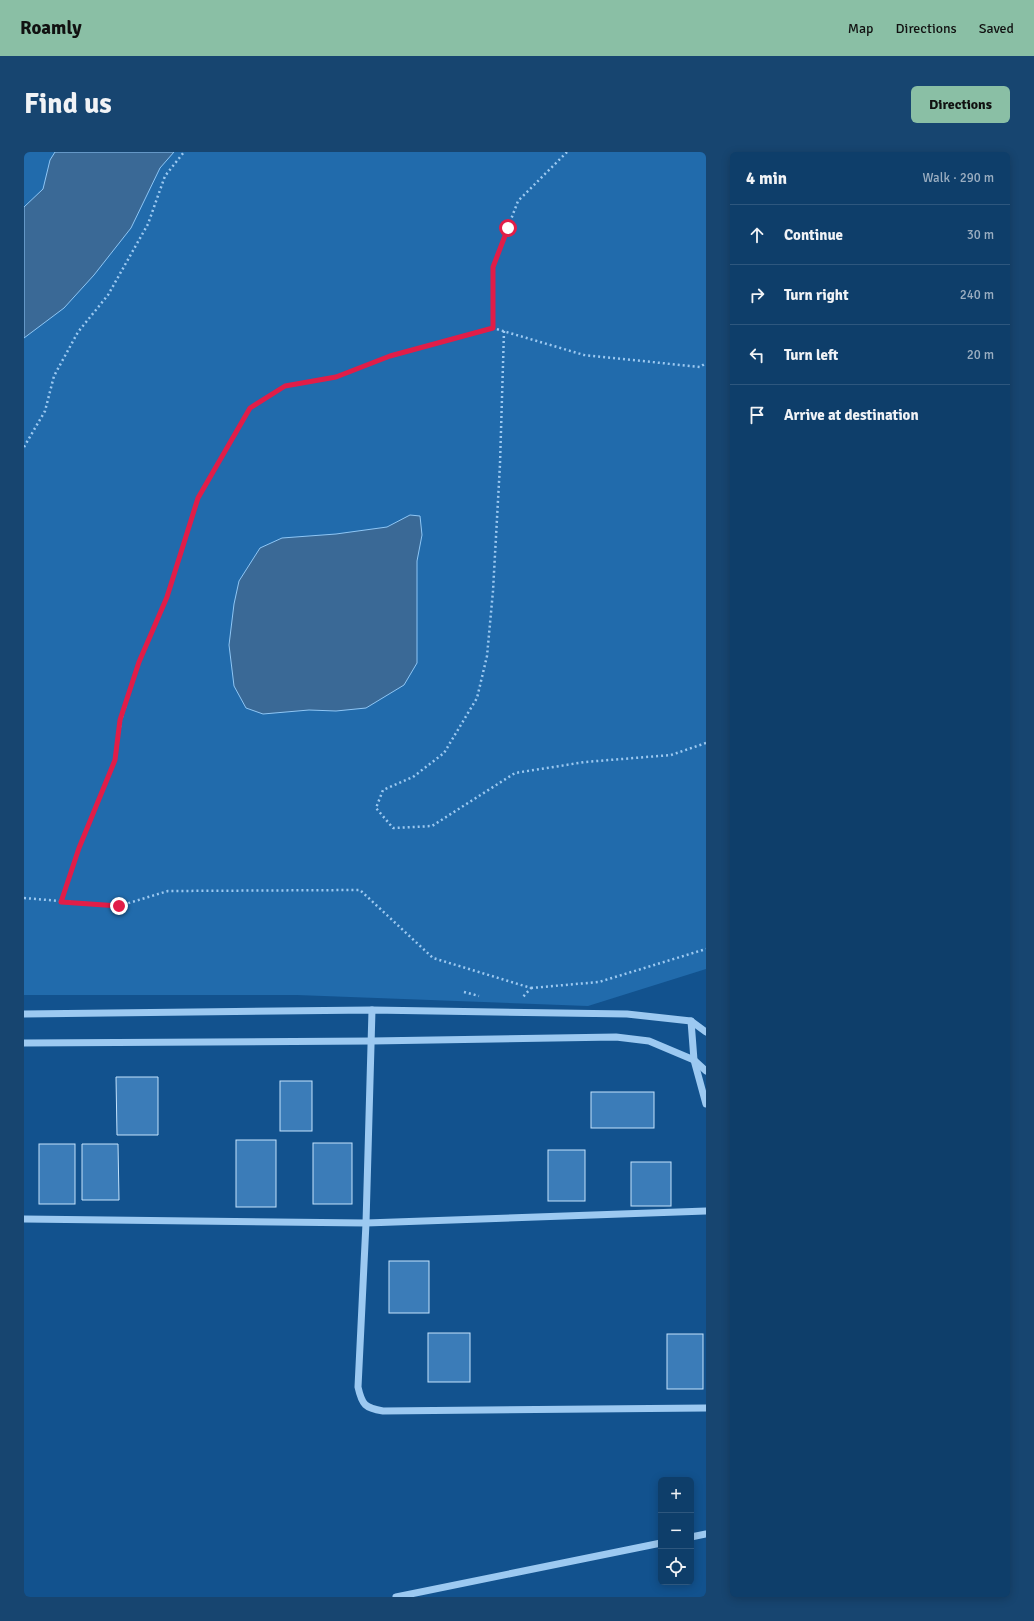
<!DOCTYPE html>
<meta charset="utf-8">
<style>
:root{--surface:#0e3e6a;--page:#174570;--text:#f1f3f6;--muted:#9baec1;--line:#2e577e;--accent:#8abfa5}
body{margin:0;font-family:Signika,sans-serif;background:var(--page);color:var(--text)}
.controls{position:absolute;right:12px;bottom:12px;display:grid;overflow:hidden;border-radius:6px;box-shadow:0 2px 10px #0003}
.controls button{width:36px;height:36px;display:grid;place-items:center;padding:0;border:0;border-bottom:1px solid var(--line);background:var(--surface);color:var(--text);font:20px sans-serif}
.stop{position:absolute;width:12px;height:12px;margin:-9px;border:3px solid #e11d48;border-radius:50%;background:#fff}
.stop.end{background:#e11d48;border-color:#fff;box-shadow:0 1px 4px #0008}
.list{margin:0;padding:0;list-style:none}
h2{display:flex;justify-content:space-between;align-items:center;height:52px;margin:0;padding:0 16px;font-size:17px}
h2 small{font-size:13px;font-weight:400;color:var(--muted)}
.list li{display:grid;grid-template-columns:26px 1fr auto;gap:12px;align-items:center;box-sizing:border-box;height:60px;padding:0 16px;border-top:1px solid var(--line)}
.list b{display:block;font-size:15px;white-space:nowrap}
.list em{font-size:13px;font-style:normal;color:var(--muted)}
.icon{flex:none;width:22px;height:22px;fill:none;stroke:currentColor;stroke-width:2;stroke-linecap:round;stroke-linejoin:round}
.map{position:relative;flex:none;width:682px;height:1445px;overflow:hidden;border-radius:6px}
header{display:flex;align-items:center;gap:24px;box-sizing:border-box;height:56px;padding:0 20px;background:var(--accent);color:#111}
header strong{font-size:19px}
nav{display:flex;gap:22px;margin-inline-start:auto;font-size:14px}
.intro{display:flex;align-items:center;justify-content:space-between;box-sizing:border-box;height:96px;padding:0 24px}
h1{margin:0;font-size:28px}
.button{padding:10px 18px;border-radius:6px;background:var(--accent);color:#111;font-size:14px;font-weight:700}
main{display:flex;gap:24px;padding:0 24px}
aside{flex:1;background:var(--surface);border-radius:6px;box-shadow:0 2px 10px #0003}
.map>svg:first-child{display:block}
</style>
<header>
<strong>Roamly</strong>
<nav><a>Map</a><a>Directions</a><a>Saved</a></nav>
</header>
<div class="intro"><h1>Find us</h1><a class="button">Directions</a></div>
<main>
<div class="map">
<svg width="682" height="1445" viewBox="0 0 682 1445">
<rect width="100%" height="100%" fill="#12528e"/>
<polygon fill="#216bac" points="0,0 682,0 682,817 564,854 273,843 0,843"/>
<g fill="#3a6996" stroke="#8ec6f5">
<polygon points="31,0 150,0 136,16 107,76 70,123 40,156 0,186 0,55 19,37 26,8"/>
<polygon points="386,363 396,364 398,383 393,409 393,511 380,533 342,556 312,559 285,558 239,562 222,556 210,534 205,493 210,452 215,429 236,396 258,386 312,382 363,375"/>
</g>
<g fill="#3b7cb8" stroke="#c3e2fc">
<polygon points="92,925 134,925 134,983 93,983"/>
<rect x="256" y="929" width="32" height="50"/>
<rect x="567" y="940" width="63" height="36"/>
<rect x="212" y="988" width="40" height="67"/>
<rect x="289" y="991" width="39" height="61"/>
<rect x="15" y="992" width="36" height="60"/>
<polygon points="58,992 94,992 95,1048 58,1048"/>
<rect x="524" y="998" width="37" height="51"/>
<rect x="607" y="1010" width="40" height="44"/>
<rect x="365" y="1109" width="40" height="52"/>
<rect x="404" y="1181" width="42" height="49"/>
<rect x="643" y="1182" width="36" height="55"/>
</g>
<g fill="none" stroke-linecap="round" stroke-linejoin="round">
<g stroke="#9cc9f1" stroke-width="2.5" stroke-dasharray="2 3" stroke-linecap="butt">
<polyline points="543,0 494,49 469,115 469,176 560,203 676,215 682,211"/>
<polyline points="480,179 476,312 469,439 463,504 453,546 420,601 389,625 359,638 352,656 369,676 408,674 491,621 561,610 647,603 682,591"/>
<polyline points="0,295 21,259 30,224 54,180 84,143 124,72 141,24 160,0"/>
<polyline points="0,746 95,754 144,739 336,738 409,806 507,836 498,846"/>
<polyline points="37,750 55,696 91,608 97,568 115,510 143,445 174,346 226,256 261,234 312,225 366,204 469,176"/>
<polyline points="507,836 575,830 682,797"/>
<polyline points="440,840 455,844"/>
</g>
<g stroke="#9cc9f1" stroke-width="7">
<path d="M348 858 342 1071 334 1235C338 1253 341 1256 359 1259L682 1256"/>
<polyline points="0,862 348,858 603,862 667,869 682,880"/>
<polyline points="667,869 670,908 682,952"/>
<polyline points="0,891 348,889 592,885 625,889 670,908 682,919"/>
<polyline points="0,1067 342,1071 682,1059"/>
<polyline points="667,1385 682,1382"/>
<polyline points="372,1445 637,1391"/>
</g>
</g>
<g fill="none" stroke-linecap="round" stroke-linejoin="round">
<polyline stroke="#e11d48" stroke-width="5" points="95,754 37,750 55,696 91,608 96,568 115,510 143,445 174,346 226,256 261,234 312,225 366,204 469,176 469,115 484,76"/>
</g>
</svg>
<div class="controls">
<button>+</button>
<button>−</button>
<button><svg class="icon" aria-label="locate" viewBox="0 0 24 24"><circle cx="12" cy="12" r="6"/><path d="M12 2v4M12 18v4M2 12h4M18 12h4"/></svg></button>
</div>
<div class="stop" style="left:484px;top:76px"></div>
<div class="stop end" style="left:95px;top:754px"></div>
</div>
<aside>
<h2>4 min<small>Walk · 290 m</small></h2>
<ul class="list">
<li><svg class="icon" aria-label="ahead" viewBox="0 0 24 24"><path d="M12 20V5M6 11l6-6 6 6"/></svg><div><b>Continue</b></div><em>30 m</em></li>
<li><svg class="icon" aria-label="right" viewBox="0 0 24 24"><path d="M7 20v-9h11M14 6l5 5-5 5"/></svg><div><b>Turn right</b></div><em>240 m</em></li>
<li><svg class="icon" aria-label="left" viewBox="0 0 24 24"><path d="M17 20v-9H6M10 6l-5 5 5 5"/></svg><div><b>Turn left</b></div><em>20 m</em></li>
<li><svg class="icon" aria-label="arrive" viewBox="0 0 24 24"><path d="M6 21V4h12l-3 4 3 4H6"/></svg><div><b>Arrive at destination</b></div></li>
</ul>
</aside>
</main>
